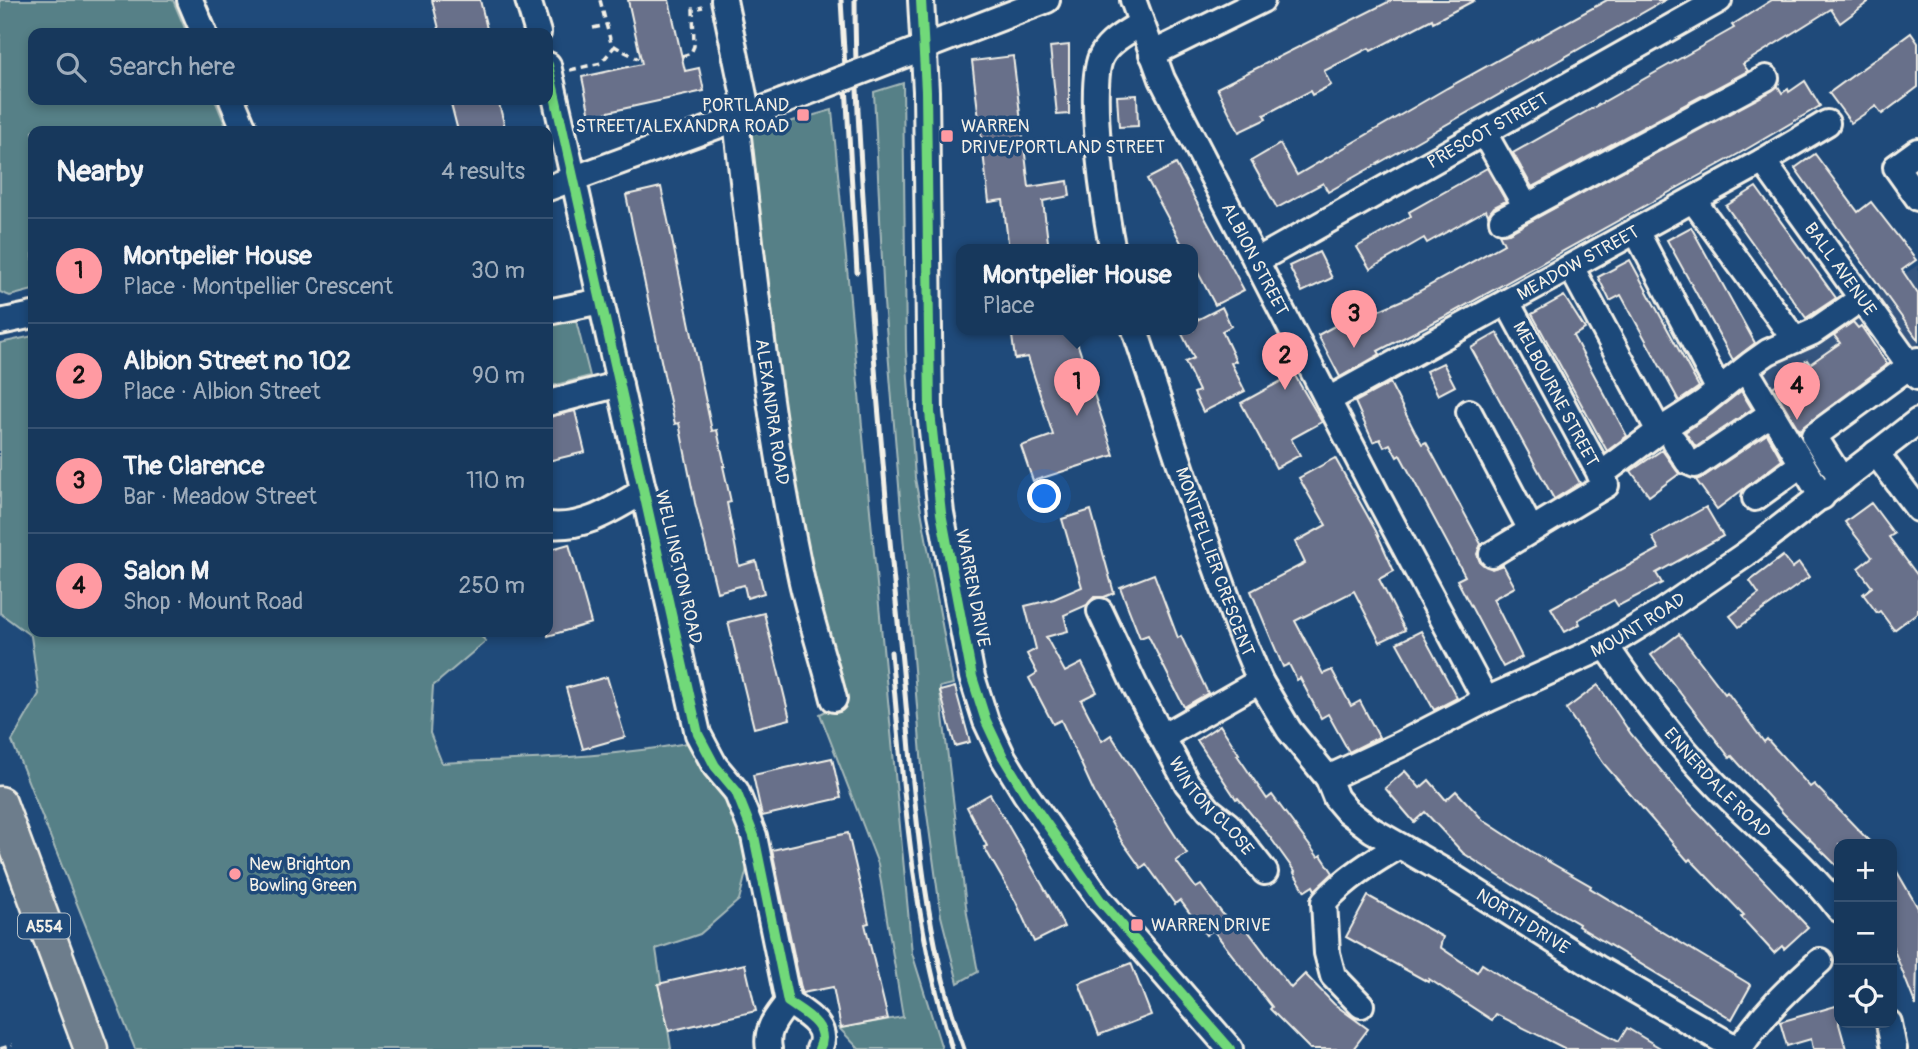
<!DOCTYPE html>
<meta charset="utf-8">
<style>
:root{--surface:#17385c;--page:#203f62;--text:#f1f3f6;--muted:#9eacbb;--line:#365272;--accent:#ff9aa2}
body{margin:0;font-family:Pangolin,sans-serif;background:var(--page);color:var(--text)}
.controls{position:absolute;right:21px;bottom:21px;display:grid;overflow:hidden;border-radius:14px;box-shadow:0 4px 10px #0003}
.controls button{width:63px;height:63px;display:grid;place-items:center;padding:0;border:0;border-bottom:2px solid var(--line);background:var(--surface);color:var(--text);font:35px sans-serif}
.you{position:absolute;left:1045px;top:497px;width:24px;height:24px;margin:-18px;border:5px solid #fff;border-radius:50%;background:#1a73e8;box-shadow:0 0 0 10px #1a73e833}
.badge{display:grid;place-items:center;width:46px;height:46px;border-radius:50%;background:var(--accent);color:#111;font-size:23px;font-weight:700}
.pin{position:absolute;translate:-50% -58px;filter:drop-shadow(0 2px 4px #0008)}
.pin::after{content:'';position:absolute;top:37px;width:24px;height:21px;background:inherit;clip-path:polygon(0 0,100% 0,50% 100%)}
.popup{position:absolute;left:956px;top:244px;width:242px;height:91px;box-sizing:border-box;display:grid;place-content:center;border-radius:14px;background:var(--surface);filter:drop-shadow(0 2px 5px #0005);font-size:23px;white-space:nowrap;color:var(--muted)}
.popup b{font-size:26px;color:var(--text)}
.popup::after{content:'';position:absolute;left:50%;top:100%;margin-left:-14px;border:14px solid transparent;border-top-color:var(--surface)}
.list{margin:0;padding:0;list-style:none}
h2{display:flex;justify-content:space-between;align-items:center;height:91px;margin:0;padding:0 28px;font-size:30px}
h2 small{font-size:23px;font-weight:400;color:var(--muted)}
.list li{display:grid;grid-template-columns:46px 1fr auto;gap:21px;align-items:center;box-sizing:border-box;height:105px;padding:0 28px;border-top:2px solid var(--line)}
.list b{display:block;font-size:26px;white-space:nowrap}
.list p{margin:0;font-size:23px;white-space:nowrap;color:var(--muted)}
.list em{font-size:23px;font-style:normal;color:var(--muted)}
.icon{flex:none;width:38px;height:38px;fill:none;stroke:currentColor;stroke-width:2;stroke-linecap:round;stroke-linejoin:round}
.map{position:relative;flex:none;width:1918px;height:1049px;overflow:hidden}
.search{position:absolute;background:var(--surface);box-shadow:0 4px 10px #0003;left:28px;top:28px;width:525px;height:77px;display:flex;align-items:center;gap:18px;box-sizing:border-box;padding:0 24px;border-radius:14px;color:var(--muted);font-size:26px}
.panel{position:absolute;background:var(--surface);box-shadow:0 4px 10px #0003;left:28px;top:126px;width:525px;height:511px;border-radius:14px}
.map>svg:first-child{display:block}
</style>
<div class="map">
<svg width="1918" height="1049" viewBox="0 0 1918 1049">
<rect width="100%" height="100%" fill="#1f4a7a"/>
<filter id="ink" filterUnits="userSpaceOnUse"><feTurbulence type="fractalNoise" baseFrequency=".0143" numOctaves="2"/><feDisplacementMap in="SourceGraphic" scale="14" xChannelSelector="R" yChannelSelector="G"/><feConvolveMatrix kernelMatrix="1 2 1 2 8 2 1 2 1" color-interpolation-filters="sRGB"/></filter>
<g filter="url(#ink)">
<polygon fill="#35557f" points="1918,265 1918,346 1794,438 1751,369 1802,343"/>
<g fill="#568087" stroke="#a5b8b8" stroke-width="2">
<polygon points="0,0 173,0 187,33 33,33 33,100 215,100 228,131 33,131 33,290 10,296 0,292"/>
<polygon points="903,83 906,350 915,478 953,684 940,687 940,691 967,914 978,972 958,983 941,916 924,792 884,302 874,92"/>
<polygon points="832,110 912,953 942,1049 859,1049 839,1028 903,1017 878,864 820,714 842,703 819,621 775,357 750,133"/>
<polygon points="574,313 590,376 548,387 548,320"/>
<path d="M33 336V632H476L486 641 433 686 430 733 442 763C525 759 606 758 687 743L721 788 741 822 749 861 739 900 700 934 656 949 671 1049H135L12 741 39 694 31 636 0 613V343Z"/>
</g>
<g fill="#676f8a" stroke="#f4f1e8" stroke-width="2">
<polygon points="432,0 480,0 488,33 440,33"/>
<polygon points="628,0 669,0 685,71 699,68 704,91 590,116 582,77 642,64"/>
<polygon points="1392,0 1475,0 1433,22 1432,19 1371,51 1369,48 1324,71 1331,85 1312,95 1310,91 1264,115 1266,119 1239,132 1217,88"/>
<polygon points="1607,0 1665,0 1328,192 1323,183 1277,208 1251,161 1280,144 1297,175 1447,88"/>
<polygon points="1772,0 1871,0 1840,23 1831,9 1743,64 1748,71 1532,187 1513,153 1734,28 1732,25"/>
<polygon points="1911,33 1918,43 1918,87 1882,114 1876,106 1851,123 1829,93"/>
<polygon points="1069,45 1069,114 1057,115 1050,47"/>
<polygon points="1013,56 1029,187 1068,181 1070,196 1043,201 1049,250 1009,250 1003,200 989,202 972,61"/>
<polygon points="1805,81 1820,106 1740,153 1448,315 1378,351 1380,354 1340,377 1318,335 1342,322 1338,314 1354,305 1361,318 1407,298 1504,244 1499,234 1509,233 1778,86 1782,93 1788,89 1789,92"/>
<polygon points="1137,95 1138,126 1119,127 1117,96"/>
<polygon points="450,100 498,100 506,131 458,131"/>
<polygon points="1815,154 1858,212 1871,202 1916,260 1902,270 1918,294 1918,340 1795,168"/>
<polygon points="1176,164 1244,290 1215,305 1193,263 1193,250 1185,250 1147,179"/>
<polygon points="1487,168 1506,201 1494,207 1488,215 1486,210 1427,243 1424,238 1370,269 1357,247 1411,216 1409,212"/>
<polygon points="661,187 712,431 717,430 725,466 723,466 731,502 727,503 739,566 756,561 764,593 747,598 744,585 717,592 695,503 679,423 675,424 666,384 626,195"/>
<polygon points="1756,187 1836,298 1806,318 1726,206"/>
<polygon points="1691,227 1755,343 1733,360 1667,240"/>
<polygon points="1319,252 1332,278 1302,292 1289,266"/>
<polygon points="1630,260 1699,387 1679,401 1621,295 1610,301 1598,277"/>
<polygon points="1564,296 1585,329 1573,336 1627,436 1607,451 1532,314"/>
<polygon points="1222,307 1231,326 1222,331 1236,361 1231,363 1245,391 1203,412 1194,393 1199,391 1185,362 1194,358 1180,330 1193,330 1193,322"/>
<polygon points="1853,322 1858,328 1861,326 1887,364 1799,430 1773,387 1807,360 1810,364 1840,343 1834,335"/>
<polygon points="1019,330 1073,330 1114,455 1033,481 1021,446 1053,435 1028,357 1015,359 1012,336 1020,335"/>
<polygon points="1497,333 1580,483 1554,499 1471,348"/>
<polygon points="1443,363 1455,386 1438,395 1426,371"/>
<polygon points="1294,374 1322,422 1291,439 1300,455 1276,468 1241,403"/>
<polygon points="1390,383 1415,432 1422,444 1426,442 1481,544 1477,554 1480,562 1492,569 1503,565 1515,587 1493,599 1522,657 1503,667 1457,580 1465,576 1400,455 1397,457 1390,444 1384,447 1380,439 1373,442 1355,402"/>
<polygon points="1741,391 1752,409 1696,447 1685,432 1712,414"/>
<polygon points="575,411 585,452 548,461 548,417"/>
<polygon points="1767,434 1782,460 1717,509 1696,480 1703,477"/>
<polygon points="1662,450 1679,474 1649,496 1631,471"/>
<polygon points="1335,458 1376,531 1394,571 1379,579 1405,630 1380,642 1354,591 1295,621 1323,674 1332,670 1351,706 1360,701 1379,737 1349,752 1328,714 1321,718 1300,678 1297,680 1289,664 1283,667 1251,591 1305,563 1295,542 1326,525 1299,478"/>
<polygon points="1871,503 1894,534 1889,537 1918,576 1918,612 1894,630 1880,611 1877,613 1863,594 1872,587 1858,568 1872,557 1845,522"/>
<polygon points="1706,507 1723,536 1656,573 1662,583 1618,606 1614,600 1578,620 1580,624 1565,632 1551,608 1659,549 1652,537"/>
<polygon points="1091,510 1114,593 1104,597 1094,597 1087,605 1064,615 1068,631 1046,637 1065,672 1082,663 1097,692 1081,700 1102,741 1111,735 1187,854 1176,861 1196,888 1201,885 1234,929 1242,923 1291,988 1305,974 1334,1004 1368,1029 1353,1049 1310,1049 1270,1009 1272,1007 1213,930 1206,935 1180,900 1175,904 1146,864 1141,868 1121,840 1095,794 1061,720 1053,724 1029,678 1037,673 1027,654 1036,649 1025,606 1054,599 1082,587 1062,519"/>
<polygon points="569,544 591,623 548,636 548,550"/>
<polygon points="1783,556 1792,568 1799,563 1809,577 1739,627 1730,616 1759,594 1750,581"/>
<polygon points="1154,574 1178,638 1181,636 1208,693 1184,707 1148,635 1140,638 1120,587"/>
<polygon points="764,613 790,719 754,728 728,622"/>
<polygon points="1421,631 1457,698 1434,710 1397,643"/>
<polygon points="1679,634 1725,694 1727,692 1764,742 1767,739 1810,787 1814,784 1872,844 1839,844 1839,868 1784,814 1732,756 1730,758 1651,655"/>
<polygon points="607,677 625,737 583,749 566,688"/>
<polygon points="1598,685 1631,734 1677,790 1808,927 1784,949 1782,946 1774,953 1741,917 1744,915 1690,859 1688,861 1604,764 1566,709"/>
<polygon points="955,687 970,742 955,746 940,691"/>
<polygon points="1220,725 1239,754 1237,755 1267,799 1272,795 1318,857 1321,855 1333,873 1315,890 1313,886 1305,891 1294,873 1295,872 1270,837 1238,798 1236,799 1197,740"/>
<polygon points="832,758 841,798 762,816 753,775"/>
<polygon points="1405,771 1420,788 1429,780 1446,800 1456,791 1483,820 1532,852 1591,886 1590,888 1751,985 1732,1019 1578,926 1579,924 1516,887 1463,853 1425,812 1414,822 1385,788"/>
<polygon points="990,794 1051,900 1064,927 1034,942 1016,902 984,847 987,846 967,807"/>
<polygon points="848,833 869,923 865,924 888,1019 841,1028 833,987 802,993 772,850"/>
<polygon points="1892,863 1918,908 1916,1006 1892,945"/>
<polygon points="1368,896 1443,937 1440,947 1477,972 1482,964 1513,984 1619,1041 1627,1028 1662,1049 1566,1049 1496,1014 1492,1020 1429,979 1428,982 1346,937"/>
<polygon points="1131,963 1151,1015 1099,1035 1079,983"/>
<polygon points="745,964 756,1011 669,1031 658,984"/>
<polygon points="1839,1005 1839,1024 1846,1049 1813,1049 1811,1039 1787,1046 1780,1022"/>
</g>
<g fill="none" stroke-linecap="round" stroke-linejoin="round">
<g stroke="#f4f1e8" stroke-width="30">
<g id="minor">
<polyline points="190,0 204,33"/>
<polyline points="528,0 538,33"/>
<polyline points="724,0 748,115"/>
<polyline points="921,0 926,91 930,412 941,513 972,677 986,721 1003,757 1025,793 1100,900 1230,1049"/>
<path id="s1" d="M1133 0 1162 79 1378 497 1486 700"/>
<polyline points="1152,54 1262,0"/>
<polyline points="891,60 1047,0"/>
<path d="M548 65 698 734 715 766 736 791 754 836 788 1002C804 1013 831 1026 819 1049"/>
<polyline points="232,100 245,131"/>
<path id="s2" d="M736 120C754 274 769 430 802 582 811 621 824 660 834 699"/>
<polyline points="1484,133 1526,207"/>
<polyline points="1918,151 1896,167 1918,198"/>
<path id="s3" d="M1763 161 1918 377"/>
<polyline points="548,188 782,102"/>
<polyline points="1693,200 1795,340"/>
<polyline points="1502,220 1766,78"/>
<polyline points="1636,231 1719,390"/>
<path d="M1113 250C1105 216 1086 82 1102 55 1110 41 1127 32 1140 24"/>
<path id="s4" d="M1256 261 1719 0"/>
<polyline points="1571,267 1659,431"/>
<polyline points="548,312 601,301"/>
<polyline points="0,322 33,315"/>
<path id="s5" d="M1135 330 1198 518 1238 628 1260 681 1289 730 1328 778 1336 798 1347 811 1372 830 1442 870 1597 968 1737 1049"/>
<polyline points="1752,380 1802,464"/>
<path id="s6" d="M1328 400 1763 161 1827 123"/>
<polyline points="548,403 620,384"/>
<polyline points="1469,412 1531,530"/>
<polyline points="1674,441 1688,462 1695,465 1772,413"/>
<polyline points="1876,453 1918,509"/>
<polyline points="1600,475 1659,431 1704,402 1751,364 1768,352 1813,332 1862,298"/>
<polyline points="1842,480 1814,436 1918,360"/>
<polyline points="1755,498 1802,464 1822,497"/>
<path d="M548 525C585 529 613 509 644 491"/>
<polyline points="1492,554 1606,485 1507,302"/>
<path id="s7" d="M1100 611 1135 686 1187 783 1209 810 1228 825 1265 872"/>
<path id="s8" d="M1606 646C1643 701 1683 752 1730 799 1767 835 1808 868 1839 909"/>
<polyline points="1162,737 1260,681"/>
<path id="s9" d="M1328 778 1401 744 1486 700 1606 646 1657 615 1746 554 1918 421"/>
<path d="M1361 1005 1333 976 1327 953 1324 902C1346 878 1372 862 1399 846"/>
<polyline points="1889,1023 1894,1049"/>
<path d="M769 1049C765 1029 777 1017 788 1002"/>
<path d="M1739 1049C1765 1011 1786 991 1820 961"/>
</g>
</g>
<g stroke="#f4f1e8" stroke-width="37">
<polyline id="major" points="0,803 91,1049"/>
</g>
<g stroke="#f4f1e8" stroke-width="3.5" stroke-dasharray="7 5" stroke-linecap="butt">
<path d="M600 0 611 43C615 48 631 54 638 59"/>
<polyline points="593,28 607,25"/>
<polyline points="682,56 691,53 694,46 693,9 703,7"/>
<polyline points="570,70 601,63 614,47"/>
<polyline points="0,1049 12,1045"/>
</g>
<use href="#minor" stroke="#1f4a7a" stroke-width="24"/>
<use href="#major" stroke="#6d7d8c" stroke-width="32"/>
<g stroke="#f4f1e8" stroke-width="5">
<polyline points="841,0 857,272"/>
<path d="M855 0C855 76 860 152 865 228 874 369 886 510 901 651 914 781 919 926 964 1049"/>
<path d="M891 652C903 786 912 920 952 1049"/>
</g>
<g stroke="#f4f1e8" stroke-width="30" stroke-linecap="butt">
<polyline id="minor-bridge" points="782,102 891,60"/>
</g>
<use href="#minor-bridge" stroke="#1f4a7a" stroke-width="24"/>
<g stroke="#1f4a7a" stroke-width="15">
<g id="cycleway">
<polyline points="921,0 926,91 930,412 941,513 972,677 986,721 1003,757 1025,793 1100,900 1230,1049"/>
<path d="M548 65 698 734 715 766 736 791 754 836 788 1002C804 1013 831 1026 819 1049"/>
</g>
</g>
<use href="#cycleway" stroke="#71d979" stroke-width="10"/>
</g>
</g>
<g fill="#ff9aa2" stroke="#1f4a7a" stroke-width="2.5">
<rect x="796" y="108" width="14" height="14" rx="3.5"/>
<rect x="940" y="129" width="14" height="14" rx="3.5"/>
<circle cx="235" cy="874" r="7"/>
<rect x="1130" y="918" width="14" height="14" rx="3.5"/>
</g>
<g text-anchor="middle" stroke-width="7" stroke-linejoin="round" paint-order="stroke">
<rect fill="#1f4a7a" stroke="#b4bfc7" stroke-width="2" x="18" y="913.5" width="52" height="25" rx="5"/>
<g font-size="16" font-weight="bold" fill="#f4f1e8">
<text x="44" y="932">A554</text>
</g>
<g font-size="18" fill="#f4f1e8" stroke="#1f4a7a" text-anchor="start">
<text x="789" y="111" text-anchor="end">PORTLAND<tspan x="789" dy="21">STREET/ALEXANDRA ROAD</tspan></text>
<text x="961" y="132">WARREN<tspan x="961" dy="21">DRIVE/PORTLAND STREET</tspan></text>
<text x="249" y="870">New Brighton<tspan x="249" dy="21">Bowling Green</tspan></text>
<text x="1151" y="931">WARREN DRIVE</text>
</g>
<g font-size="18" fill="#f4f1e8" stroke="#1f4a7a">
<text dy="6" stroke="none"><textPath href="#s4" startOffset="266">PRESCOT STREET</textPath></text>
<text dy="6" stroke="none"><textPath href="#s1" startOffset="287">ALBION STREET</textPath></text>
<text dy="6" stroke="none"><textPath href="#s6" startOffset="285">MEADOW STREET</textPath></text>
<text dy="6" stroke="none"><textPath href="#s3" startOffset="133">BALL AVENUE</textPath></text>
<text transform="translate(1556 394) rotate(62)" y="6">MELBOURNE STREET</text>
<text dy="6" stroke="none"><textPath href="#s2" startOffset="294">ALEXANDRA ROAD</textPath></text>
<text dy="6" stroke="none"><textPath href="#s5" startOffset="245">MONTPELLIER CRESCENT</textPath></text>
<text transform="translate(679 567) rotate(77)" y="6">WELLINGTON ROAD</text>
<text transform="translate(973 588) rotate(79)" y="6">WARREN DRIVE</text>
<text dy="6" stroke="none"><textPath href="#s9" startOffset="346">MOUNT ROAD</textPath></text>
<text dy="6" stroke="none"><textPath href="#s8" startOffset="177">ENNERDALE ROAD</textPath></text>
<text dy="6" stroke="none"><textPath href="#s7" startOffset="226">WINTON CLOSE</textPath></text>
<text dy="6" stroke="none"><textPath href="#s5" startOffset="738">NORTH DRIVE</textPath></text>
</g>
</g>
</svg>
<div class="controls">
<button>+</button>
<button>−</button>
<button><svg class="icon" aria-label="locate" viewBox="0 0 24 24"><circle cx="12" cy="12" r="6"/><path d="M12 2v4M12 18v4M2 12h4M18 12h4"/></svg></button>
</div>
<div class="you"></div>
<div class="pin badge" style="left:1077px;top:416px">1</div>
<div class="popup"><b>Montpelier House</b>Place</div>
<div class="pin badge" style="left:1285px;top:390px">2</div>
<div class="pin badge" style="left:1354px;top:348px">3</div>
<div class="pin badge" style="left:1797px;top:420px">4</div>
<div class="search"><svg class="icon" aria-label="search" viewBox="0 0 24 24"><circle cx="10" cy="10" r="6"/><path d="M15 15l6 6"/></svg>Search here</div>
<section class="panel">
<h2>Nearby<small>4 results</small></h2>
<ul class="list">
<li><span class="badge">1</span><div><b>Montpelier House</b><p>Place · Montpellier Crescent</p></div><em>30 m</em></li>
<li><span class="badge">2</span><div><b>Albion Street no 102</b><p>Place · Albion Street</p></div><em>90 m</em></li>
<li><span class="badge">3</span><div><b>The Clarence</b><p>Bar · Meadow Street</p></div><em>110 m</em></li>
<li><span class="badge">4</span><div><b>Salon M</b><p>Shop · Mount Road</p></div><em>250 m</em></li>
</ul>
</section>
</div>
